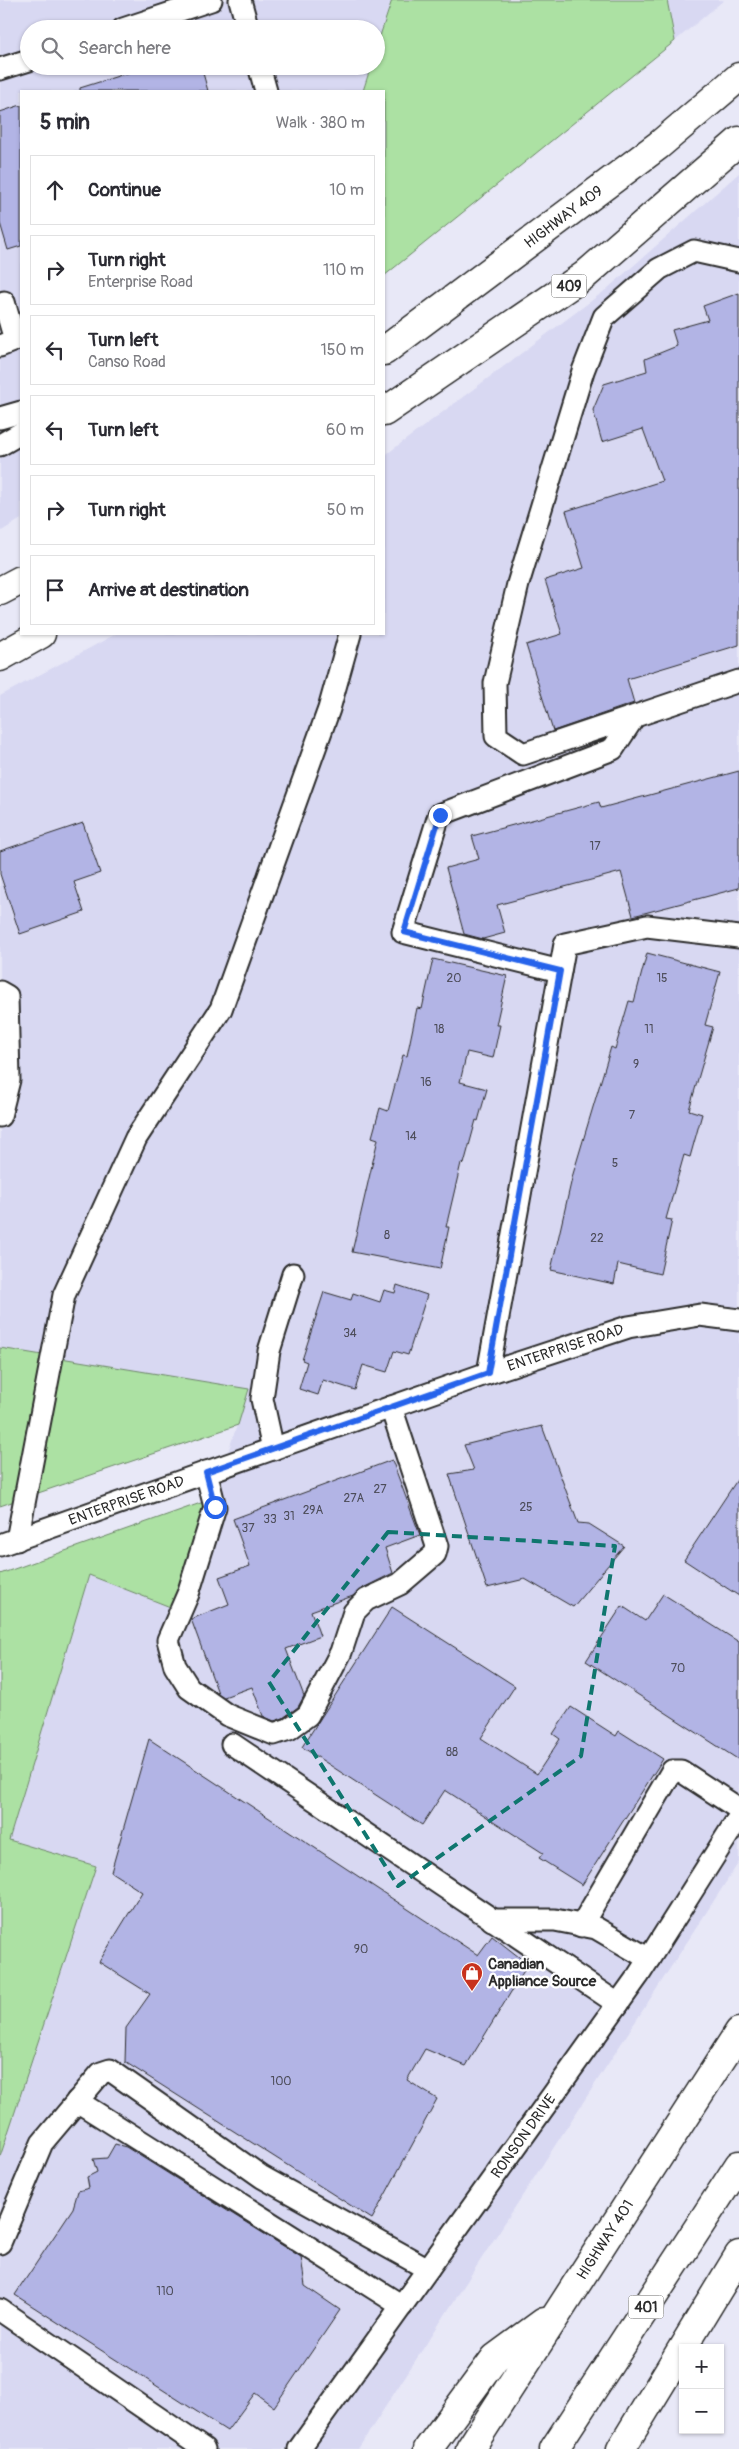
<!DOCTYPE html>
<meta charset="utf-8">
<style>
:root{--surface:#fff;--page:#f2f2f3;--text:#2b2b33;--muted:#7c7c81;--line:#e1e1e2}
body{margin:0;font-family:Pangolin,sans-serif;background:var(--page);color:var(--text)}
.controls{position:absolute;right:15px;bottom:15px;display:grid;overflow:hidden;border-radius:0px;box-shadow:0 1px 4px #0004}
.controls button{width:45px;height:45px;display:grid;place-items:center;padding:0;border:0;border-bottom:1px solid var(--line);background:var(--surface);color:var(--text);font:25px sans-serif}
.stop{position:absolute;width:15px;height:15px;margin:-11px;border:4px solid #2563eb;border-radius:50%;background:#fff}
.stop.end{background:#2563eb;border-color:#fff;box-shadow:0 1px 5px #0008}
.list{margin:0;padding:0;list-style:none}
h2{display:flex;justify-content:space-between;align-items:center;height:65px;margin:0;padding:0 20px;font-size:21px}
h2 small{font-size:16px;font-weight:400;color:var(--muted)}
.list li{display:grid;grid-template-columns:32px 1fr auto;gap:15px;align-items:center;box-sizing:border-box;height:70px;margin:0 10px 10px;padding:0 10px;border:1px solid var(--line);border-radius:0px}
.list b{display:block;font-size:19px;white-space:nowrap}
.list p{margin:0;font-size:16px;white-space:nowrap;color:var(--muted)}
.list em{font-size:16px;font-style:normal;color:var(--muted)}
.icon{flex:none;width:28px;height:28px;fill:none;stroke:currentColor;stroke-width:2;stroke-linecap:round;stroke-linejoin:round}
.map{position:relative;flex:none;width:739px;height:2449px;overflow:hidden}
.search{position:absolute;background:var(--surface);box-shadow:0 1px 4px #0004;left:20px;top:20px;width:365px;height:55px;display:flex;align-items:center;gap:12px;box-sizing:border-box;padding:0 18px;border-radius:28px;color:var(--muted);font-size:19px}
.panel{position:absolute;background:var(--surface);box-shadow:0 1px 4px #0004;left:20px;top:90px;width:365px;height:545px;border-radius:0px}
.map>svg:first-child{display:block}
</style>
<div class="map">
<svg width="739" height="2449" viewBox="0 0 739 2449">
<rect width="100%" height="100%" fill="#e8e8f7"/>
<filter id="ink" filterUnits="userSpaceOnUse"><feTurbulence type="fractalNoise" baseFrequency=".02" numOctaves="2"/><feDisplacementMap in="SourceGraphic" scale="10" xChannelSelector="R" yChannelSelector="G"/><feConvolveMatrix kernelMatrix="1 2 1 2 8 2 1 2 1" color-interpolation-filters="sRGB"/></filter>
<g filter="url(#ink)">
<g fill="#d8d8f2">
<polygon points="0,0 392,0 376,48 376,29 29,29 29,66 371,66 363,91 21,91 21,519 0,532"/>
<polygon points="667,0 724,0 675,41"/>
<polygon points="739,173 739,1862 358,2449 0,2449 0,2157 96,1866 9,1840 89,1575 178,1610 212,1499 249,1390 0,1348 0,696 116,634 384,634 384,456 607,289"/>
</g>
<g fill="#ace1a3" stroke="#6c8667">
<polygon points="392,0 667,0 675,41 384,276 384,91 363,91 371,66 376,66 376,48"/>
<polygon points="0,1348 249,1389 238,1425 0,1506"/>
<polygon points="212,1499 178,1610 89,1575 9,1840 96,1866 0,2157 0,1574"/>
</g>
<g fill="#b2b4e5" stroke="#2b2b2b">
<polygon points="150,66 201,66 208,91 80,91 80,88"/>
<polygon points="21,105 21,246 8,250 0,223 0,112"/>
<polygon points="739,293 739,645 627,679 634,703 553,731 526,645 562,634 545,580 584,568 566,511 662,481 643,429 602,442 593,410 604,384 647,371 645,359 677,346 672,330 708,320 703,306"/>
<polygon points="739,771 739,888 633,916 621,872 497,905 505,933 483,939 464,934 446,868 479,859 472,836 599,802 601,808"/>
<polygon points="83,823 100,873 74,882 84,912 20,934 0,874 0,851"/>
<polygon points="647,953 720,972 705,1025 713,1027 689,1110 702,1114 690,1157 684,1155 666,1219 672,1220 660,1274 618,1264 614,1284 551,1270 573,1174 611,1047 615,1049 629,1001 634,1002"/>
<polygon points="433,959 507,976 496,1025 500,1025 493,1058 467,1052 460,1082 487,1089 478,1121 476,1120 464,1164 461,1163 446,1227 449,1227 440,1269 352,1252 378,1139 372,1137 380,1108 388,1111 403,1055 407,1056 417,1008 422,1009"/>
<polygon points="397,1285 427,1295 408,1355 394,1351 387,1372 363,1365 355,1390 323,1380 318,1395 299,1389 307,1362 302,1360 324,1292 351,1300 353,1293 380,1302 384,1290 395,1293"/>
<polygon points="542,1426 578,1523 589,1524 624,1546 573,1607 525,1579 487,1588 449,1474 474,1470 464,1445"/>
<polygon points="392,1460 420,1535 385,1548 393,1573 361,1589 353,1596 311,1611 320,1636 286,1649 304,1696 298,1707 283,1718 274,1721 263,1716 252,1687 224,1697 218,1693 191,1619 229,1604 219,1577 250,1566 233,1519"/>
<polygon points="739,1477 739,1596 684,1560"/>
<polygon points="663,1594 739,1642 739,1760 586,1661 622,1606 645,1621"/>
<polygon points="392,1607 515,1686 481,1738 537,1774 560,1739 553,1734 571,1707 616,1736 619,1731 663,1759 582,1885 539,1858 543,1853 445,1790 422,1825 302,1747"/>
<polygon points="149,1739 478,1955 492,1936 528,1964 466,2066 425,2049 407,2080 437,2099 372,2219 125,2062 126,2028 150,1994 99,1962 142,1892 111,1872"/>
<polygon points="115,2144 126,2147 301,2257 305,2286 340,2310 274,2407 255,2393 227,2431 15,2295 73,2208 78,2191 89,2188 87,2177 97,2172 93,2159 107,2158"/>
</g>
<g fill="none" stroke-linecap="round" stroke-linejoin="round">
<g stroke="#2b2b2b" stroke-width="25">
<g id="minor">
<polyline points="240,0 248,29"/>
<polyline points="123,29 211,0"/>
<polyline points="259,66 266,91"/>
<polyline points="0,69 29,60"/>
<polyline points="739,261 694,251 659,269 604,317 583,371 518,584 495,683 496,736 523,754 739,681"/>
<polyline points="0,346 15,340 4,302"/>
<polyline points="0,418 21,412"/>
<polyline points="0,445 21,433"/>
<polyline points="560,971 403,932 439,815 613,749 634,717"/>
<polyline points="0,992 7,996 9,1080 0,1116"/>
<polyline points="488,1373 565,944 647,926 739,937"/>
<polyline points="273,1449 262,1399 269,1351 293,1274"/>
<polyline points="206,1472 215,1507 188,1594 168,1640 175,1666 189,1688 227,1715 274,1734 289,1729 308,1715 341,1652 354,1612 366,1600 400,1584 435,1554 437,1546 391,1407"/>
<polyline points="17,1540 64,1295 136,1138 221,1009 329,709 350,634"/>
<path id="s1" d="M0 1545 488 1373 628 1327 700 1315 739 1320"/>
<polyline points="232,1744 618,2004"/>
<polyline points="492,1920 555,1920 596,1928 649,1959"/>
<polyline points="581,1926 672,1771 681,1771 739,1809"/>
<polyline points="77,2101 402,2306"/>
<polyline points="0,2243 42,2143 101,2073 110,2070 262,2177 428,2269"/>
<polyline points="0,2310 204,2449"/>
<path id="s2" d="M299 2449 638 1976 739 1817"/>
</g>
</g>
<g stroke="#2b2b2b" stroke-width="31">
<g id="highway">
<path id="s3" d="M384 351 659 145 739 77"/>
<polyline points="384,412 585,275 739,141"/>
<polyline points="0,591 21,580"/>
<polyline points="0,657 41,634"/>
<polyline points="428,2449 495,2358 544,2322"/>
<path id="s4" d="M470 2449 739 2032"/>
<polyline points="554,2449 739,2165"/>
<polyline points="621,2449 739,2255"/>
</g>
</g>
<use href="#minor" stroke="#fff" stroke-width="21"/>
<use href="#highway" stroke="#fff" stroke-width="28"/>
</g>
</g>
<g fill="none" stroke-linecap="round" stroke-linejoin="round" filter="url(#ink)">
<polyline stroke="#2563eb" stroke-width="6" points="215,1507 206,1472 488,1373 560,971 404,932 440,815"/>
</g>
<path fill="none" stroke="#0f766e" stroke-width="4" stroke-dasharray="10 6" stroke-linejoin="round" d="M388 1532 615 1546 581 1756 398 1886 269 1682Z"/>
<defs>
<g id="shop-pin" transform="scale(1.125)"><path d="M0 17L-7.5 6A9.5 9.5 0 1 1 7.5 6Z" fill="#c8321e" stroke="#fff"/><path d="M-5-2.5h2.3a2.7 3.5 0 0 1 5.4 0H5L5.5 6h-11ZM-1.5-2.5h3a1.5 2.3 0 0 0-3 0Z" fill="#fff"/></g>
</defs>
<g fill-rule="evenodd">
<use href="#shop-pin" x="472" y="1973"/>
</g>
<g text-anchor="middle" stroke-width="4.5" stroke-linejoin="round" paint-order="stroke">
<g font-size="12" fill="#4d4d5a">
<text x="595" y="850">17</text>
<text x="454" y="982">20</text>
<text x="662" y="982">15</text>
<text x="439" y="1033">18</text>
<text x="649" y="1033">11</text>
<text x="636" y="1068">9</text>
<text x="426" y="1086">16</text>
<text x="632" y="1119">7</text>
<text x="411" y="1140">14</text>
<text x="615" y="1167">5</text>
<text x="387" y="1239">8</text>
<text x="597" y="1242">22</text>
<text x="350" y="1337">34</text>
<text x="380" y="1493">27</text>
<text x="354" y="1502">27A</text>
<text x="526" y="1511">25</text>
<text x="313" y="1514">29A</text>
<text x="289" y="1520">31</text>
<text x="270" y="1523">33</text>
<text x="248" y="1532">37</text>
<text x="678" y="1672">70</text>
<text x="452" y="1756">88</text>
<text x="361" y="1953">90</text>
<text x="281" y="2085">100</text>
<text x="165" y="2295">110</text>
</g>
<g fill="#fff" stroke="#6b6b6b" stroke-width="1">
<rect x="551.5" y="274.5" width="35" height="23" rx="4"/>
<rect x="628.5" y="2295.5" width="35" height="23" rx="4"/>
</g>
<g font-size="14" font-weight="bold" fill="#2b2b2b">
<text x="569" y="291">409</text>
<text x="646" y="2312">401</text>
</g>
<g font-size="15" fill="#2b2b2b" stroke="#fff">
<text dy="5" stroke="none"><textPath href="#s3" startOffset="224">HIGHWAY 409</textPath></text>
<text dy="5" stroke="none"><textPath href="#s1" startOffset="599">ENTERPRISE ROAD</textPath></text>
<text dy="5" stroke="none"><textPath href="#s1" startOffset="134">ENTERPRISE ROAD</textPath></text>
<text dy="5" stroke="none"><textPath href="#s2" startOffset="385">RONSON DRIVE</textPath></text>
<text dy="5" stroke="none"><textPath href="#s4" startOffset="249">HIGHWAY 401</textPath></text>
</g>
<g font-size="15" font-weight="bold" fill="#2b2b2b" stroke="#fff" text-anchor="start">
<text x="488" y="1969">Canadian<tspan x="488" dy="17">Appliance Source</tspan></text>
</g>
</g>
</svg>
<div class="controls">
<button>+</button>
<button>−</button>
</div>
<div class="stop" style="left:215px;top:1507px"></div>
<div class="stop end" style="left:440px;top:815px"></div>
<div class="search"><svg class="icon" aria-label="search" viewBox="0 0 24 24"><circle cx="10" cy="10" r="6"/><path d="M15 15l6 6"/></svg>Search here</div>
<section class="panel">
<h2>5 min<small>Walk · 380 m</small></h2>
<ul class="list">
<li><svg class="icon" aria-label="ahead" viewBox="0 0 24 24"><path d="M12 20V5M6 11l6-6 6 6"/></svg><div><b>Continue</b></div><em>10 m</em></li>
<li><svg class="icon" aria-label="right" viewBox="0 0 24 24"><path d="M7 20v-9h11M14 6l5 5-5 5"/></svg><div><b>Turn right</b><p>Enterprise Road</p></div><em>110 m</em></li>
<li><svg class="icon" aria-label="left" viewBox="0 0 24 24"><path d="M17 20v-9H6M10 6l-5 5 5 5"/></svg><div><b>Turn left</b><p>Canso Road</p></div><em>150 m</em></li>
<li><svg class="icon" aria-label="left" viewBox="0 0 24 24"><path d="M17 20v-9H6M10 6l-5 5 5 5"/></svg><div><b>Turn left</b></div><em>60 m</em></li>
<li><svg class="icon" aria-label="right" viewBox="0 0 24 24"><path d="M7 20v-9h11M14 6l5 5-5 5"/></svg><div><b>Turn right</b></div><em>50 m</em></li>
<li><svg class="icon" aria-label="arrive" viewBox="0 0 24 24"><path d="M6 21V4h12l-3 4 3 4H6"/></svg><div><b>Arrive at destination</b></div></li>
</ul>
</section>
</div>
